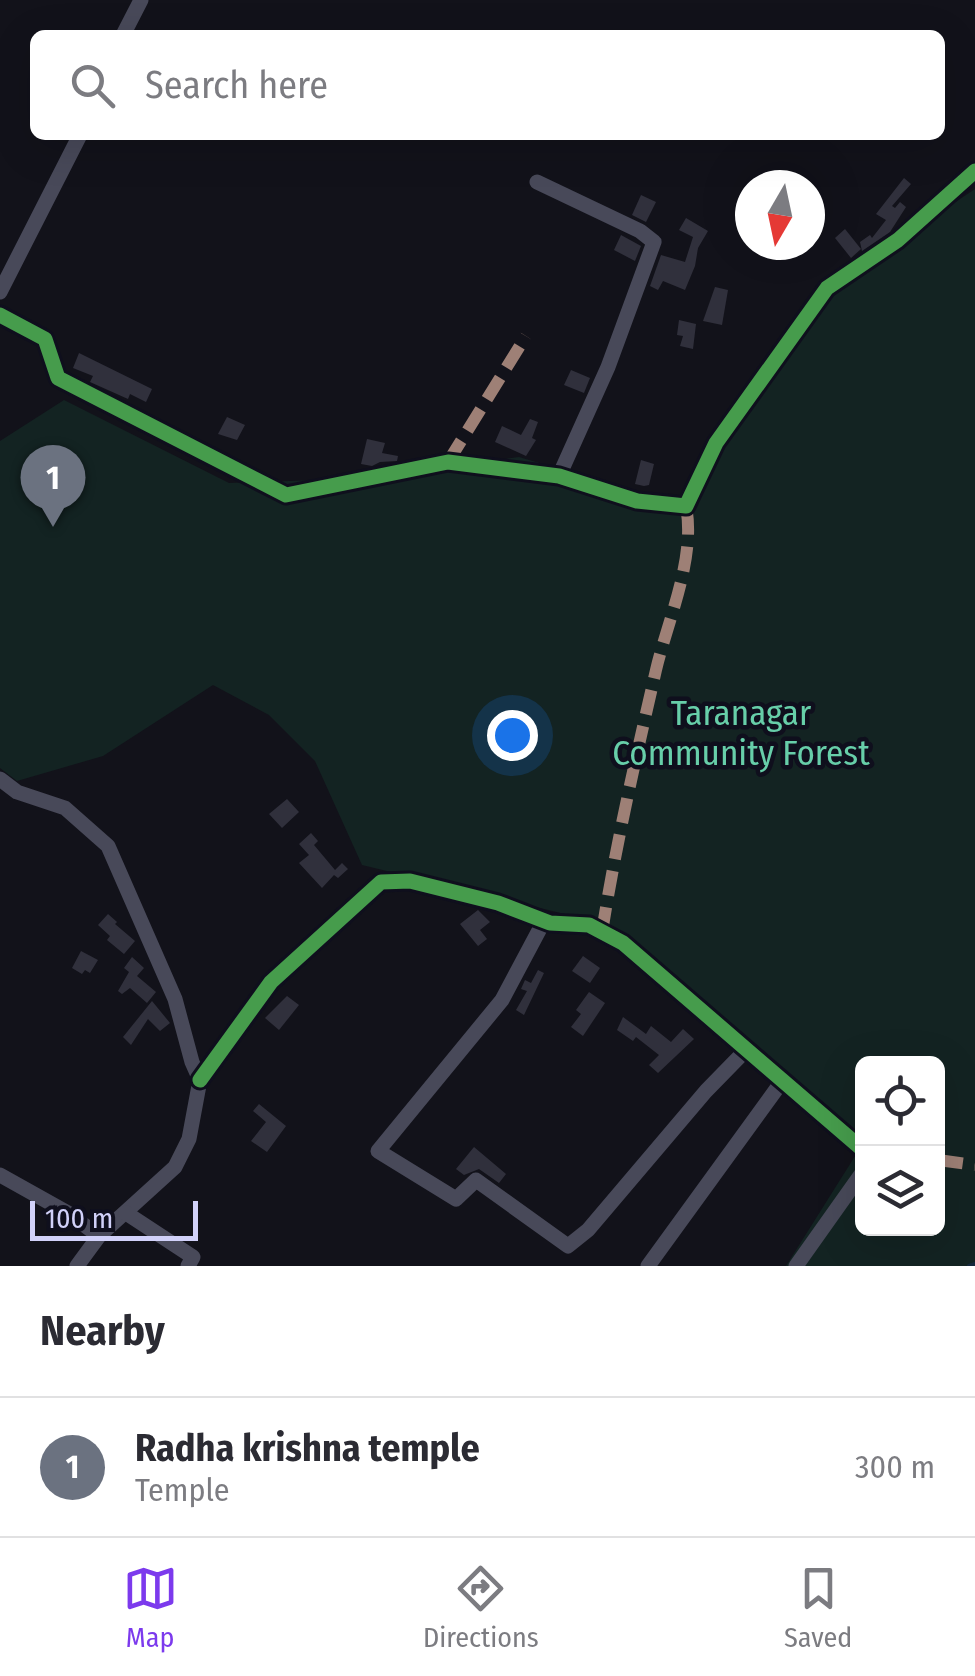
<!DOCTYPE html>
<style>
:root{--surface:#fff;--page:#f7f7f7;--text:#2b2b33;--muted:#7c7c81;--line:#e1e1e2;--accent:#7c3aed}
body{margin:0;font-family:"Fira Sans Condensed",sans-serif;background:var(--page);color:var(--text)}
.controls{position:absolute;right:30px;bottom:30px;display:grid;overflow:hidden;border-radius:15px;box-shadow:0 10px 40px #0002}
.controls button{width:90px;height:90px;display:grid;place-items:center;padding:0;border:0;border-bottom:2px solid var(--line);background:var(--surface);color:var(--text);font:50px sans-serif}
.compass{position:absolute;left:735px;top:170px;width:90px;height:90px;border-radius:50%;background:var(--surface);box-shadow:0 10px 40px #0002;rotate:189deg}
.scale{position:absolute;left:30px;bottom:25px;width:168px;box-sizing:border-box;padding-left:10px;border:5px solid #d1d1f9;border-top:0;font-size:28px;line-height:35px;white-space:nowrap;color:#d1d1f9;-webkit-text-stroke:8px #0f0f1d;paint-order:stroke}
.you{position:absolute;left:512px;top:735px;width:35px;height:35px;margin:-25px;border:8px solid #fff;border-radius:50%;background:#1a73e8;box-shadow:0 0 0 15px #1a73e833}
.badge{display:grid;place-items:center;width:65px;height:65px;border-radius:50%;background:var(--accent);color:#fff;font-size:32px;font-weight:700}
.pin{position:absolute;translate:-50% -82px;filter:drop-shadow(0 2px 5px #0008)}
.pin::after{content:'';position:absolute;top:52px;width:35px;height:30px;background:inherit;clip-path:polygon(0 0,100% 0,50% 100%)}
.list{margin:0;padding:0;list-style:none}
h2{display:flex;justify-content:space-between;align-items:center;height:130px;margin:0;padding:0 40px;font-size:42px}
h2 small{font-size:32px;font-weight:400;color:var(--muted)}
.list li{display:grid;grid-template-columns:65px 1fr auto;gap:30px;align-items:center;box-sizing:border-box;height:140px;padding:0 40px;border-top:2px solid var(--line)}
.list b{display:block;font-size:38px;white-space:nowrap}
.list p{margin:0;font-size:32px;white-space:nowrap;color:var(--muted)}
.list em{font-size:32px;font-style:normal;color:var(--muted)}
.icon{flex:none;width:55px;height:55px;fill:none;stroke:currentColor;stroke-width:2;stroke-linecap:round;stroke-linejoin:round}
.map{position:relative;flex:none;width:975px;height:1266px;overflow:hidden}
.search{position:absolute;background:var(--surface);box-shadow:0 10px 40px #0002;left:30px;right:30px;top:30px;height:110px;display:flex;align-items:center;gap:25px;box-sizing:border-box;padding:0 35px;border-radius:15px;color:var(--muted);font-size:38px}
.sheet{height:270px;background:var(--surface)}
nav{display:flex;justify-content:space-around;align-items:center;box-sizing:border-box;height:140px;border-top:2px solid var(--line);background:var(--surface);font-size:28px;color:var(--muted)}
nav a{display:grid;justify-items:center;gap:5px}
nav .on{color:var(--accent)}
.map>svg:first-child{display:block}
</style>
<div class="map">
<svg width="975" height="1266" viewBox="0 0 975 1266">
<rect width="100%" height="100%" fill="#12121a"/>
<polygon fill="#132322" points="975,189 975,1266 786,1266 862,1145 862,1228 938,1228 938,1064 862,1064 862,1142 602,923 362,865 315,761 269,715 213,685 103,756 17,781 0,768 0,441 64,400 229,483 374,478 519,457 685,506 814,311 939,213"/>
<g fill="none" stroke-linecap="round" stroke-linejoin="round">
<polyline stroke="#15283d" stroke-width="4" points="969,1266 975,1264"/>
</g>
<g fill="#30303c">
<polygon points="904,178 911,184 892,206 895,208 900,202 906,207 890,232 862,251 860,242 870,235 872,238 886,220 876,214"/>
<polygon points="641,195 656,202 646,222 632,215"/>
<polygon points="686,218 708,231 698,248 695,266 685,290 663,281 658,290 650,286 661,255 685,262 693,237 679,230"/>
<polygon points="845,229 861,249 851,258 835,238"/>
<polygon points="621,235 641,246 635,261 614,250"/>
<polygon points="715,287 728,290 722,325 703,321"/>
<polygon points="679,320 696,324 693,349 680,346 683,336 677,335"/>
<polygon points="79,353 152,389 146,402 130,394 128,399 90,382 93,376 73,368"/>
<polygon points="571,370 590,378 584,393 564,385"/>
<polygon points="227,417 245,425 237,440 218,434"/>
<polygon points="530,419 538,422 532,438 536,440 526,456 495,442 502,426 521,435"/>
<polygon points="367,439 385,443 382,453 398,456 397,461 380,462 372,466 361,464"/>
<polygon points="641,460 654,464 649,485 644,486 635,484"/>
<polygon points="287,799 299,812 282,828 269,814"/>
<polygon points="311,833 318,841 314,845 335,870 342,863 348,869 338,878 334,875 322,888 299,863 309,855 299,844"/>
<polygon points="478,910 490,922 480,930 487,939 478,946 460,924"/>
<polygon points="108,914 117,922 115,924 135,941 124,954 107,940 110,936 98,925"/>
<polygon points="81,951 98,960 90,973 85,970 82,974 72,968"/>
<polygon points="583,956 600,968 590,983 572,971"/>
<polygon points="132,957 144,968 137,976 156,992 147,1003 130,988 122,994 118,991 129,972 124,968"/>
<polygon points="538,970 544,973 524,1015 516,1010 527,991 521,989 525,980 531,983"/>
<polygon points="589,992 605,1003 583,1036 571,1027 581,1014 576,1010"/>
<polygon points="287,996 299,1005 279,1030 265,1018"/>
<polygon points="152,1001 170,1023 160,1031 148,1019 131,1045 123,1037"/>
<polygon points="623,1017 646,1034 651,1026 671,1042 683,1029 694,1039 658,1073 649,1065 659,1055 636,1037 633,1041 617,1030"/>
<polygon points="259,1104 286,1126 267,1152 251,1141 266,1122 253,1111"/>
<polygon points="474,1147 506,1174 499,1183 479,1169 464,1175 456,1169"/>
</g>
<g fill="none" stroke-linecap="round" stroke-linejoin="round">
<g stroke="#484959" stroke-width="15">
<polyline points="123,35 141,0"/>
<polyline points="537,182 640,231 654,242 608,367 559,476"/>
<polyline points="0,292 80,135"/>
<polyline points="0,315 45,339 58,378 286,495 448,462 559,476 637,501 686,506 716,443 827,288 898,240 975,171"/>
<polyline points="0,779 17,792 65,808 108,846 175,999 192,1062 200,1080 189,1139 175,1167 99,1236 77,1266"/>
<polyline points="544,921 502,1000 378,1151 456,1199 476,1180 568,1246 588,1230 706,1091 747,1049"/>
<polyline points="200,1080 271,982 381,882 410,881 498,903 550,923 589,925 623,943 862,1149"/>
<polyline points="0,1175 68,1213 99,1236"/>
<polyline points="126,1213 193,1257 188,1266"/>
<polyline points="648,1266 783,1080"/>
<polyline points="796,1266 862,1173"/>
</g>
<g stroke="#9e8076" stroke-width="12" stroke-dasharray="25 12" stroke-linecap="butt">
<polyline points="448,462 526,336"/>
<path d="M602 932C616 844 636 757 656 670 668 619 696 559 686 506"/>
<polyline points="938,1160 975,1165"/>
</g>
<g stroke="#0f0f1d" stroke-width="21">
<g id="cycleway">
<polyline points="0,315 45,339 58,378 286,495 448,462 559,476 637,501 686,506 716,443 827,288 898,240 975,171"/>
<polyline points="200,1080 271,982 381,882 410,881 498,903 550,923 589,925 623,943 862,1149"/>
</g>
</g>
<use href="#cycleway" stroke="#469c4c" stroke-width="15"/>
</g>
<g text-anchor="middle" stroke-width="9" stroke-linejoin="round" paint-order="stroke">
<g font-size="35" fill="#67cea9" stroke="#0f0f1d">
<text x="741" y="725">Taranagar<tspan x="741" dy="40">Community Forest</tspan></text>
</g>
</g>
</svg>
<div class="controls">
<button><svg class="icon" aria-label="locate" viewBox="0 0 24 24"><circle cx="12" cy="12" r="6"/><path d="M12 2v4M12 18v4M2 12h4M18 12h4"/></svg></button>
<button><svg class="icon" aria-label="layers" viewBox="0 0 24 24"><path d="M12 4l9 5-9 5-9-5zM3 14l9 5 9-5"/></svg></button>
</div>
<svg class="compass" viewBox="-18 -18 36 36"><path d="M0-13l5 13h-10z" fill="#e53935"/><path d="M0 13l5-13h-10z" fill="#7c7c81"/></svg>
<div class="scale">100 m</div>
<div class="you"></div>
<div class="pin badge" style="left:53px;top:527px;background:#6b7280">1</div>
<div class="search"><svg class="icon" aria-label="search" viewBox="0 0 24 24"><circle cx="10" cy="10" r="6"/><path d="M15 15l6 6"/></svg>Search here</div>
</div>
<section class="sheet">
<h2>Nearby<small></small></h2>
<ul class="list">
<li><span class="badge" style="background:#6b7280">1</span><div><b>Radha krishna temple</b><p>Temple</p></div><em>300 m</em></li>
</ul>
</section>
<nav>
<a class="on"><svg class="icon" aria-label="map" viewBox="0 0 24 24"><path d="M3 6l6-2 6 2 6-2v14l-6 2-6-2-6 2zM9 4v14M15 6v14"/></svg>Map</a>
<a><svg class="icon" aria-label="directions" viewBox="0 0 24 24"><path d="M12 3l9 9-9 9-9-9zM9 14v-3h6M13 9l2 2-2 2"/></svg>Directions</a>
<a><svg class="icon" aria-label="saved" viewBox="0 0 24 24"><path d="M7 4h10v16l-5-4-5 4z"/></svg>Saved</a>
</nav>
